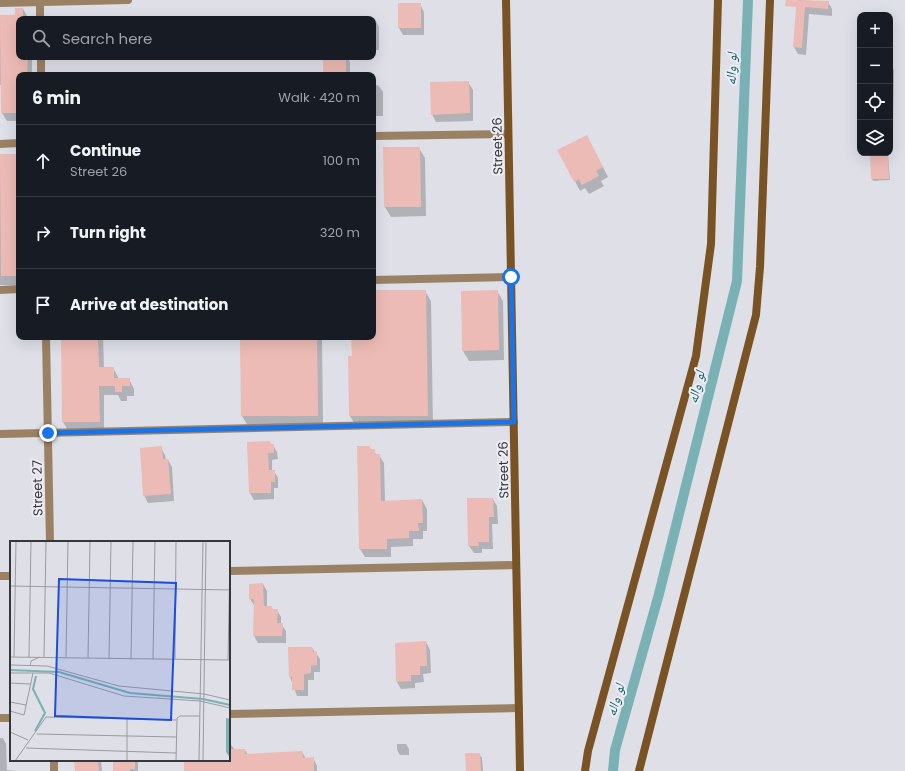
<!DOCTYPE html>
<meta charset="utf-8">
<style>
:root{--surface:#171b24;--page:#242831;--text:#f1f3f6;--muted:#9ea1a6;--line:#363941}
body{margin:0;font-family:Poppins,"Noto Naskh Arabic",sans-serif;background:var(--page);color:var(--text)}
.controls{position:absolute;right:12px;top:12px;display:grid;overflow:hidden;border-radius:8px;box-shadow:0 4px 16px #0002}
.controls button{width:36px;height:36px;display:grid;place-items:center;padding:0;border:0;border-bottom:1px solid var(--line);background:var(--surface);color:var(--text);font:20px sans-serif}
.stop{position:absolute;width:12px;height:12px;margin:-9px;border:3px solid #1a73e8;border-radius:50%;background:#fff}
.stop.end{background:#1a73e8;border-color:#fff;box-shadow:0 1px 4px #0008}
.list{margin:0;padding:0;list-style:none}
h2{display:flex;justify-content:space-between;align-items:center;height:52px;margin:0;padding:0 16px;font-size:17px}
h2 small{font-size:13px;font-weight:400;color:var(--muted)}
.list li{display:grid;grid-template-columns:26px 1fr auto;gap:12px;align-items:center;box-sizing:border-box;height:72px;padding:0 16px;border-top:1px solid var(--line)}
.list b{display:block;font-size:15px;white-space:nowrap}
.list p{margin:0;font-size:13px;white-space:nowrap;color:var(--muted)}
.list em{font-size:13px;font-style:normal;color:var(--muted)}
.icon{flex:none;width:22px;height:22px;fill:none;stroke:currentColor;stroke-width:2;stroke-linecap:round;stroke-linejoin:round}
.map{position:relative;flex:none;width:905px;height:771px;overflow:hidden}
.search{position:absolute;background:var(--surface);box-shadow:0 4px 16px #0002;left:16px;top:16px;width:360px;height:44px;display:flex;align-items:center;gap:10px;box-sizing:border-box;padding:0 14px;border-radius:8px;color:var(--muted);font-size:15px}
.panel{position:absolute;background:var(--surface);box-shadow:0 4px 16px #0002;left:16px;top:72px;width:360px;height:268px;border-radius:8px}
.map>svg:first-child{display:block}
</style>
<div class="map">
<svg width="905" height="771" viewBox="0 0 905 771">
<rect width="100%" height="100%" fill="#dedfe7"/>
<g fill="#0003">
<polygon points="798,0 828,2 832,9 832,16 809,14 806,55 798,54 794,47"/>
<polygon points="399,4 420,4 424,12 424,35 403,35 399,28"/>
<polygon points="23,9 29,19 19,19 19,57 32,57 32,75 19,75 19,121 7,121 2,113 2,85 0,85 0,15 16,16"/>
<polygon points="373,19 375,19 379,27 379,50 373,50"/>
<polygon points="890,39 891,65 894,70 893,131 890,131"/>
<polygon points="324,57 347,57 350,62 350,75 324,75"/>
<polygon points="468,82 473,90 473,121 436,122 432,114"/>
<polygon points="373,85 378,85 383,92 383,116 373,116"/>
<polygon points="592,146 608,177 601,181 604,186 589,194 585,188 580,191 575,181"/>
<polygon points="419,148 425,158 426,216 391,217 385,207"/>
<rect x="0" y="155" width="19" height="130"/>
<polygon points="888,155 890,180 873,181 872,179"/>
<polygon points="373,222 375,225 375,254 373,254"/>
<polygon points="373,291 425,291 431,301 433,426 356,426 350,416 349,357 353,357 352,337 373,337"/>
<polygon points="497,291 503,301 504,360 469,361 463,351"/>
<polygon points="62,337 103,337 104,368 113,368 119,379 129,379 134,389 134,396 127,396 127,401 121,401 118,395 104,395 104,431 69,432 63,422"/>
<polygon points="241,337 322,337 323,426 248,426 242,416"/>
<polygon points="248,443 273,445 277,452 278,459 272,460 272,471 274,471 278,478 278,488 274,488 274,499 254,500 250,493"/>
<polygon points="358,447 369,447 377,455 379,455 384,463 385,502 422,500 427,509 427,531 423,531 423,539 413,539 413,546 391,547 391,557 365,557 360,549"/>
<polygon points="161,448 165,455 166,460 168,460 172,467 174,501 148,503 144,495"/>
<polygon points="493,499 497,506 498,524 492,524 493,549 482,549 482,553 474,553 469,546"/>
<polygon points="263,584 267,591 267,607 277,610 281,617 281,624 286,631 286,643 258,643 254,636 254,605 250,599"/>
<polygon points="426,642 430,650 431,673 423,674 424,682 415,683 415,688 401,689 397,682"/>
<polygon points="312,648 320,659 320,672 314,672 314,680 308,680 308,696 297,696 290,677"/>
<polygon points="0,738 3,738 6,744 7,770 16,771 0,771"/>
<polygon points="229,742 235,750 245,750 248,755 302,752 306,759 313,758 317,766 317,771 322,771 185,771 185,760 229,760"/>
<polygon points="397,744 406,744 409,749 409,755 400,755 397,750"/>
<polygon points="479,754 482,758 483,771 467,771"/>
<polygon points="75,760 101,760 102,771 76,771"/>
<rect x="114" y="760" width="24" height="11"/>
</g>
<g fill="none" stroke-linecap="round" stroke-linejoin="round">
<polyline stroke="#79b1b4" stroke-width="10" points="613,771 615,750 659,594 737,281 748,0"/>
</g>
<g fill="#edbbb5">
<polygon points="786,0 829,1 828,9 805,7 802,48 793,47 796,7 785,6"/>
<rect x="398" y="3" width="23" height="25"/>
<polygon points="15,8 23,8 23,19 19,19 19,57 28,57 27,75 19,75 19,113 1,113 0,15 15,15"/>
<rect x="323" y="57" width="23" height="18"/>
<polygon points="469,81 470,113 431,115 430,82"/>
<polygon points="587,135 603,167 596,171 599,176 582,185 579,179 574,182 557,150"/>
<polygon points="383,147 420,147 421,207 384,207"/>
<polygon points="888,153 889,179 871,179 870,155"/>
<polygon points="0,154 19,154 19,276 1,276"/>
<polygon points="373,290 426,290 428,416 349,416 348,356 352,356 351,337 373,337"/>
<polygon points="498,290 499,350 462,351 461,291"/>
<polygon points="61,337 98,337 99,367 114,367 114,378 130,378 130,386 122,386 122,392 115,392 115,386 99,386 100,422 62,422"/>
<polygon points="240,337 317,337 318,416 241,416"/>
<polygon points="270,441 271,444 274,444 274,453 268,453 269,470 275,470 275,482 271,482 271,493 249,493 247,442"/>
<polygon points="162,446 163,459 168,459 171,494 143,496 140,448"/>
<polygon points="357,446 370,446 370,449 375,449 375,454 380,454 381,501 422,499 423,523 418,523 419,531 409,531 409,538 387,539 387,549 359,549"/>
<polygon points="467,498 493,498 494,517 489,517 489,542 478,542 479,546 468,546"/>
<polygon points="263,583 264,606 272,606 272,609 278,609 277,623 283,623 282,636 253,636 254,599 249,599 249,584"/>
<polygon points="426,641 427,666 420,666 420,675 411,675 411,681 396,682 395,643"/>
<polygon points="288,647 312,647 313,652 317,651 317,665 311,666 311,673 304,674 304,690 292,690 292,677 289,677"/>
<polygon points="229,749 245,749 245,754 302,751 303,758 314,757 314,771 184,771 184,760 229,760"/>
<polygon points="465,753 480,753 481,771 466,771"/>
<polygon points="74,760 98,760 99,771 75,771"/>
<polygon points="113,760 135,760 135,769 130,769 130,771 113,771"/>
</g>
<g fill="none" stroke-linecap="round" stroke-linejoin="round">
<g stroke="#9b8163" stroke-width="8">
<polyline points="40,0 40,19"/>
<polyline points="0,3 128,0"/>
<polyline points="41,57 41,75"/>
<polyline points="373,136 508,134"/>
<polyline points="0,144 19,143"/>
<polyline points="373,280 511,277"/>
<polyline points="0,290 19,289"/>
<polyline points="46,337 50,542"/>
<polyline points="0,434 514,422"/>
<polyline points="229,571 516,565"/>
<polyline points="0,576 11,576"/>
<polyline points="229,714 519,708"/>
<polyline points="0,718 11,718"/>
<polyline points="54,760 54,771"/>
</g>
<g stroke="#795324" stroke-width="8">
<polyline points="506,0 520,771"/>
<polyline points="585,771 588,751 696,356 711,244 718,0"/>
<polyline points="639,771 756,315 760,267 770,0"/>
</g>
</g>
<g fill="none" stroke-linecap="round" stroke-linejoin="round">
<polyline stroke="#1a73e8" stroke-width="5" points="48,433 514,422 511,277"/>
</g>
<g text-anchor="middle" stroke-width="4" stroke-linejoin="round" paint-order="stroke">
<g font-size="13" fill="#36373a" stroke="#ecedf4">
<text transform="translate(497 146) rotate(-91)" y="5">Street 26</text>
<text transform="translate(503 470) rotate(-91)" y="5">Street 26</text>
<text transform="translate(37 488) rotate(-91)" y="5">Street 27</text>
</g>
<g font-size="14" font-style="italic" fill="#0e5f62" stroke="#ecedf4">
<text transform="translate(731 69) rotate(-88)" y="5">لو واله</text>
<text transform="translate(696 387) rotate(-76)" y="5">لو واله</text>
<text transform="translate(615 700) rotate(-74)" y="5">لو واله</text>
</g>
</g>
<g transform="translate(10 541)">
<rect width="220" height="220" fill="#dedfe7"/>
<path d="M216 177 220 178V217L216 211Z" fill="#79b1b4"/>
<path fill="none" stroke="#79b1b4" stroke-width="2" d="M0 129 49 131 120 152 193 158 220 164M25 190 35 172 23 148 26 135"/>
<path fill="none" stroke="#9b9ca2" stroke-width="1" d="M0 45 220 49M0 116 220 119M4 116 6 0M19 116 21 0M34 116 36 0M56 117 58 0M78 117 80 0M99 117 101 0M121 118 123 0M143 118 145 0M165 118 166 0M218 119 220 16M0 124 37 125 109 145 194 153 220 159M20 125 21 120 30 116M0 132H39L114 155 190 160 220 167M0 142 20 143M0 161 16 164M0 170 14 174 23 132M0 191 18 199M27 193 166 196M16 207 166 212M5 220 36 176 166 179M117 220V178M166 220 167 177 170 175H190M189 220 193 0M193 220 196 0"/>
<path fill="#1d4ed8" fill-opacity="0.15" stroke="#1d4ed8" stroke-width="2" d="M49 38 166 42 161 179 45 175Z"/>
<rect width="220" height="220" fill="none" stroke="#36373a" stroke-width="2"/>
</g>
</svg>
<div class="controls">
<button>+</button>
<button>−</button>
<button><svg class="icon" aria-label="locate" viewBox="0 0 24 24"><circle cx="12" cy="12" r="6"/><path d="M12 2v4M12 18v4M2 12h4M18 12h4"/></svg></button>
<button><svg class="icon" aria-label="layers" viewBox="0 0 24 24"><path d="M12 4l9 5-9 5-9-5zM3 14l9 5 9-5"/></svg></button>
</div>
<div class="stop" style="left:511px;top:277px"></div>
<div class="stop end" style="left:48px;top:433px"></div>
<div class="search"><svg class="icon" aria-label="search" viewBox="0 0 24 24"><circle cx="10" cy="10" r="6"/><path d="M15 15l6 6"/></svg>Search here</div>
<section class="panel">
<h2>6 min<small>Walk · 420 m</small></h2>
<ul class="list">
<li><svg class="icon" aria-label="ahead" viewBox="0 0 24 24"><path d="M12 20V5M6 11l6-6 6 6"/></svg><div><b>Continue</b><p>Street 26</p></div><em>100 m</em></li>
<li><svg class="icon" aria-label="right" viewBox="0 0 24 24"><path d="M7 20v-9h11M14 6l5 5-5 5"/></svg><div><b>Turn right</b></div><em>320 m</em></li>
<li><svg class="icon" aria-label="arrive" viewBox="0 0 24 24"><path d="M6 21V4h12l-3 4 3 4H6"/></svg><div><b>Arrive at destination</b></div></li>
</ul>
</section>
</div>
